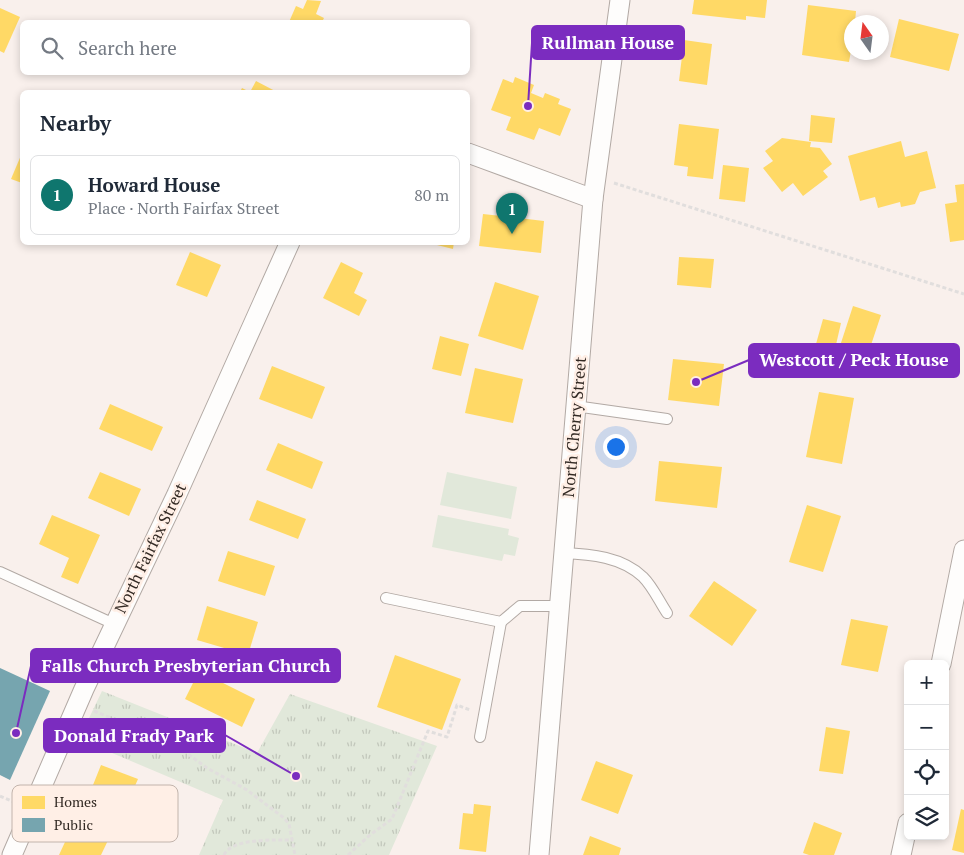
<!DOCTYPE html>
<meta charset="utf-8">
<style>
:root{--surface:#fff;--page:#f2f2f3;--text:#1f2937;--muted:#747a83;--line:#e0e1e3;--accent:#0f766e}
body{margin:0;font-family:"PT Serif",serif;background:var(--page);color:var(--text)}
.controls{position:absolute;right:15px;bottom:15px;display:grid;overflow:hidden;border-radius:8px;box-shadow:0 2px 8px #0003}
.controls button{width:45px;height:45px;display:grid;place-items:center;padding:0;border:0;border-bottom:1px solid var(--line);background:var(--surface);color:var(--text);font:25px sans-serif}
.compass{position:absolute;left:844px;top:15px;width:45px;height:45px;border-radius:50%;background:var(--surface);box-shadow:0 2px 8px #0003;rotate:346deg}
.you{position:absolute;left:615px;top:446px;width:18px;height:18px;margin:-12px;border:4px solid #fff;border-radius:50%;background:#1a73e8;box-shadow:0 0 0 8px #1a73e833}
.badge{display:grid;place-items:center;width:32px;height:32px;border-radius:50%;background:var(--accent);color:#fff;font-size:16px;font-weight:700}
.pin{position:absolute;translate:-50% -41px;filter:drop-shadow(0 1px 2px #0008)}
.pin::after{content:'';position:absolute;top:26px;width:18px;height:15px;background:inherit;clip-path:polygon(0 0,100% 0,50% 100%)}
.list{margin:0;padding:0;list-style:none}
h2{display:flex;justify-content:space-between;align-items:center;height:65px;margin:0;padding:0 20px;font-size:21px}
h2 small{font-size:16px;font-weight:400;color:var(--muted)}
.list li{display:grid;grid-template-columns:32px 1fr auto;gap:15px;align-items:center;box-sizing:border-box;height:80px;margin:0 10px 10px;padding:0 10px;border:1px solid var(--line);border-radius:8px}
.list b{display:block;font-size:19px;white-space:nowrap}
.list p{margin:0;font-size:16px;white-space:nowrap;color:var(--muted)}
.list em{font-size:16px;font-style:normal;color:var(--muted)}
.icon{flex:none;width:28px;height:28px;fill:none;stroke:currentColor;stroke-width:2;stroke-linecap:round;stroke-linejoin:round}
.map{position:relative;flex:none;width:964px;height:855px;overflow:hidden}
.search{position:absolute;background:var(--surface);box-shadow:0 2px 8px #0003;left:20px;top:20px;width:450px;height:55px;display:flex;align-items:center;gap:12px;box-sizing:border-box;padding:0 18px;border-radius:8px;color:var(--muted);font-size:19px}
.panel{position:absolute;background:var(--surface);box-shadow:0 2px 8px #0003;left:20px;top:90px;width:450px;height:155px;border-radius:8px}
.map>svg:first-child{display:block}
</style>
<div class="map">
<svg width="964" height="855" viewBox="0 0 964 855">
<defs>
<pattern id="park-tufts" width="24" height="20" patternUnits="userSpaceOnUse" patternTransform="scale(1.25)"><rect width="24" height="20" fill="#e1e8da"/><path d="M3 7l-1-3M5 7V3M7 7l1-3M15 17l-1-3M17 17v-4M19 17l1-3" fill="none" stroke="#c2c7bb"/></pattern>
</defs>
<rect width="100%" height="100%" fill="#f9f0ec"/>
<g fill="#e1e8da">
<polygon points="447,472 517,487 511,519 440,505"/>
<polygon points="438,515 509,529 508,535 519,538 515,556 504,554 502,561 432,547"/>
</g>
<polygon fill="url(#park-tufts)" points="102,691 257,753 290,694 437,746 389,855 199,855 223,800 79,739"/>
<g fill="#ffd966">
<polygon points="307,0 321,1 316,14 324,18 322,22 289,22 296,6 303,9"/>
<polygon points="694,0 767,0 765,18 746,16 746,20 692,14"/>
<polygon points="808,5 856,11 855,22 852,22 852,45 849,62 802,55"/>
<polygon points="0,8 20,17 4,53 0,51"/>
<polygon points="899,19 959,34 949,71 890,57"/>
<polygon points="542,25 573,34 565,60 534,51"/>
<polygon points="684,40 712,44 707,85 679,81"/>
<polygon points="515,77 534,85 531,93 543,98 545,93 560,99 558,104 571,109 560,136 539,128 534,140 506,130 511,117 491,110 503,79 513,83"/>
<polygon points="256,81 277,92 240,92 242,88 250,92"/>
<polygon points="811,115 835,118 832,143 809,141"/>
<polygon points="679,124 719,129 713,179 687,176 688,167 674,165"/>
<polygon points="782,138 811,142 810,147 820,148 832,164 823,171 828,177 803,196 793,183 782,192 763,168 773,161 765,151"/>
<polygon points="901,141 905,157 927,151 936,188 920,192 915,204 901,207 900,202 878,208 875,197 860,201 848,156"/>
<polygon points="22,153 22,183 11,179"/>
<polygon points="723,165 749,168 745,202 719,199"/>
<polygon points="964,184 964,240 950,242 945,204 957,202 955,185"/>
<polygon points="483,214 544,221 541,253 479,246"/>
<polygon points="425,242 454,242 453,249"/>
<polygon points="190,252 221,265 207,297 176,285"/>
<polygon points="679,257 714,259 711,288 677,285"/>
<polygon points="341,262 363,273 354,293 367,300 359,316 323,298"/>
<polygon points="495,282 539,296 523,350 478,336"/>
<polygon points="853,306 881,315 867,357 839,349"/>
<polygon points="823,319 841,323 835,349 816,344"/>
<polygon points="440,336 469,344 461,376 432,369"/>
<polygon points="673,359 724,364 719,406 668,400"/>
<polygon points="272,366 325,387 312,419 259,399"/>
<polygon points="475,368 523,379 513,423 465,413"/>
<polygon points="819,392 854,398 842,464 806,457"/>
<polygon points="110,404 163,427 152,451 99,429"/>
<polygon points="278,443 323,462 312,489 266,470"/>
<polygon points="659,461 722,467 717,508 655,501"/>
<polygon points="100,472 141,489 129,516 88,498"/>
<polygon points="257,500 306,519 298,539 249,520"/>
<polygon points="807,505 841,516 823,572 789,562"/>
<polygon points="52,515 100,535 78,584 61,577 69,558 39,544"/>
<polygon points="228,551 275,566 265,596 218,581"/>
<polygon points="714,581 757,610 732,646 689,616"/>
<polygon points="207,606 258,622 248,655 197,640"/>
<polygon points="851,619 888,626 878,672 841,665"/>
<polygon points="395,655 461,679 442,730 377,707"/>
<polygon points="199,671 255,699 242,727 185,699"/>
<polygon points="826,727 850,731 843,774 819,771"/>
<polygon points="596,761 633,775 618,814 581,800"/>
<polygon points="101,765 138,779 125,809 89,795"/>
<polygon points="474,804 491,806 486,852 459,849 463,813 473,814"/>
<polygon points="961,809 964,810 964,853 952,850"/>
<polygon points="77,816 112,832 101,855 59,855"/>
<polygon points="814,822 842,833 834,855 809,855 803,853"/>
<polygon points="590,836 621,848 619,855 583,855"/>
</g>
<polygon fill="#76a5af" points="0,668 50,691 10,780 0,775"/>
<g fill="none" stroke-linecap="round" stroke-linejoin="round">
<g stroke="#b2a9a4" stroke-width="12">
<g id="lane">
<polyline points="575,406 667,419"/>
<path d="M563 553C591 554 622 557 643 577 653 587 659 601 667 613"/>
<polyline points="0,572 114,624"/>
<polyline points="386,598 501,622 520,606 559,606"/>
<polyline points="71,665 91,674"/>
<polyline points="480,737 501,622"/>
</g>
</g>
<g stroke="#b2a9a4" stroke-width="21">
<g id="street">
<polyline points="468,153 593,199"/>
<polyline points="941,664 964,550"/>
<polyline points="12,855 84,689 177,494 290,242"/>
<polyline points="539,855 593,199 620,0"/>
<polyline points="901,855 908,823"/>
</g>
</g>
<g stroke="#e1dedd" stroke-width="3" stroke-dasharray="4 2.5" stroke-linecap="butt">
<polyline points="614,183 964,294"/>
<polyline points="94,711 160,738 184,751 207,768 247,790 284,818 289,824 295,855"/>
<polyline points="0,796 16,803"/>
<path d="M224 855C231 838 276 840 293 840"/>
<polyline points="348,855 370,835 392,819 428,731 447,737 457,705 470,710"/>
</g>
<use href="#lane" stroke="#fefdfc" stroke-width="10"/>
<use href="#street" stroke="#fefdfc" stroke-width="19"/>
</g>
<g text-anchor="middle" stroke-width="5" stroke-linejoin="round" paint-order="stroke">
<g font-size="16" fill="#332a24" stroke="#ffefe6">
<text transform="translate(574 427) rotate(-85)" y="6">North Cherry Street</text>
<text transform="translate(150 548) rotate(-64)" y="6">North Fairfax Street</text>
</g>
</g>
<rect x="12" y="785" width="166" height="57" rx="8" fill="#ffefe6" stroke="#c2b4ac" stroke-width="1"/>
<rect x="22" y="796" width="23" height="13" fill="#ffd966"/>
<rect x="22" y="818" width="23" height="14" fill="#76a5af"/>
<g font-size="14" fill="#332a24">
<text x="54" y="807">Homes</text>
<text x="54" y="830">Public</text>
</g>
<path fill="none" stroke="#7b2cbf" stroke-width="2" d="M528 106L532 43M696 382L749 360M16 733L31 666M296 776L225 735"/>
<g fill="#7b2cbf" stroke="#ffefe6" stroke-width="2">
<circle cx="528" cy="106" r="5"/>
<circle cx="696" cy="382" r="5"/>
<circle cx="16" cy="733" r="5"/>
<circle cx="296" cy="776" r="5"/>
</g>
<g fill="#7b2cbf" stroke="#7b2cbf" stroke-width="2">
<rect x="532" y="26" width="152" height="33" rx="5"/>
<rect x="749" y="344" width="210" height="33" rx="5"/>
<rect x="31" y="649" width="309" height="33" rx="5"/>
<rect x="44" y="719" width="181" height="33" rx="5"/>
</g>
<g font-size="18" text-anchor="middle" font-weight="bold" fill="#fff">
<text x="608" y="49">Rullman House</text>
<text x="854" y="366">Westcott / Peck House</text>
<text x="186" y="672">Falls Church Presbyterian Church</text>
<text x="134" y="742">Donald Frady Park</text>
</g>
</svg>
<div class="controls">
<button>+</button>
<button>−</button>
<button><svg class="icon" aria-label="locate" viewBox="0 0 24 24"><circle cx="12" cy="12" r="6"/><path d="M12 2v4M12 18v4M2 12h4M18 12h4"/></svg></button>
<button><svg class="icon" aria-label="layers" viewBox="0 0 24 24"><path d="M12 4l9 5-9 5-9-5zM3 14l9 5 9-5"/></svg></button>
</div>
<svg class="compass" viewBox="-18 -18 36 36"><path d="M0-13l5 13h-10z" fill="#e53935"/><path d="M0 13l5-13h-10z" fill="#747a83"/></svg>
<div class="you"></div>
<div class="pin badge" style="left:512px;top:234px">1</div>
<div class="search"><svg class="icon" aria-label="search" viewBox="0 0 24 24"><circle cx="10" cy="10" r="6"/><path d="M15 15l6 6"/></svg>Search here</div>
<section class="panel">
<h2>Nearby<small></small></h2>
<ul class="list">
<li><span class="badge">1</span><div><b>Howard House</b><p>Place · North Fairfax Street</p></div><em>80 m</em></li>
</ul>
</section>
</div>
